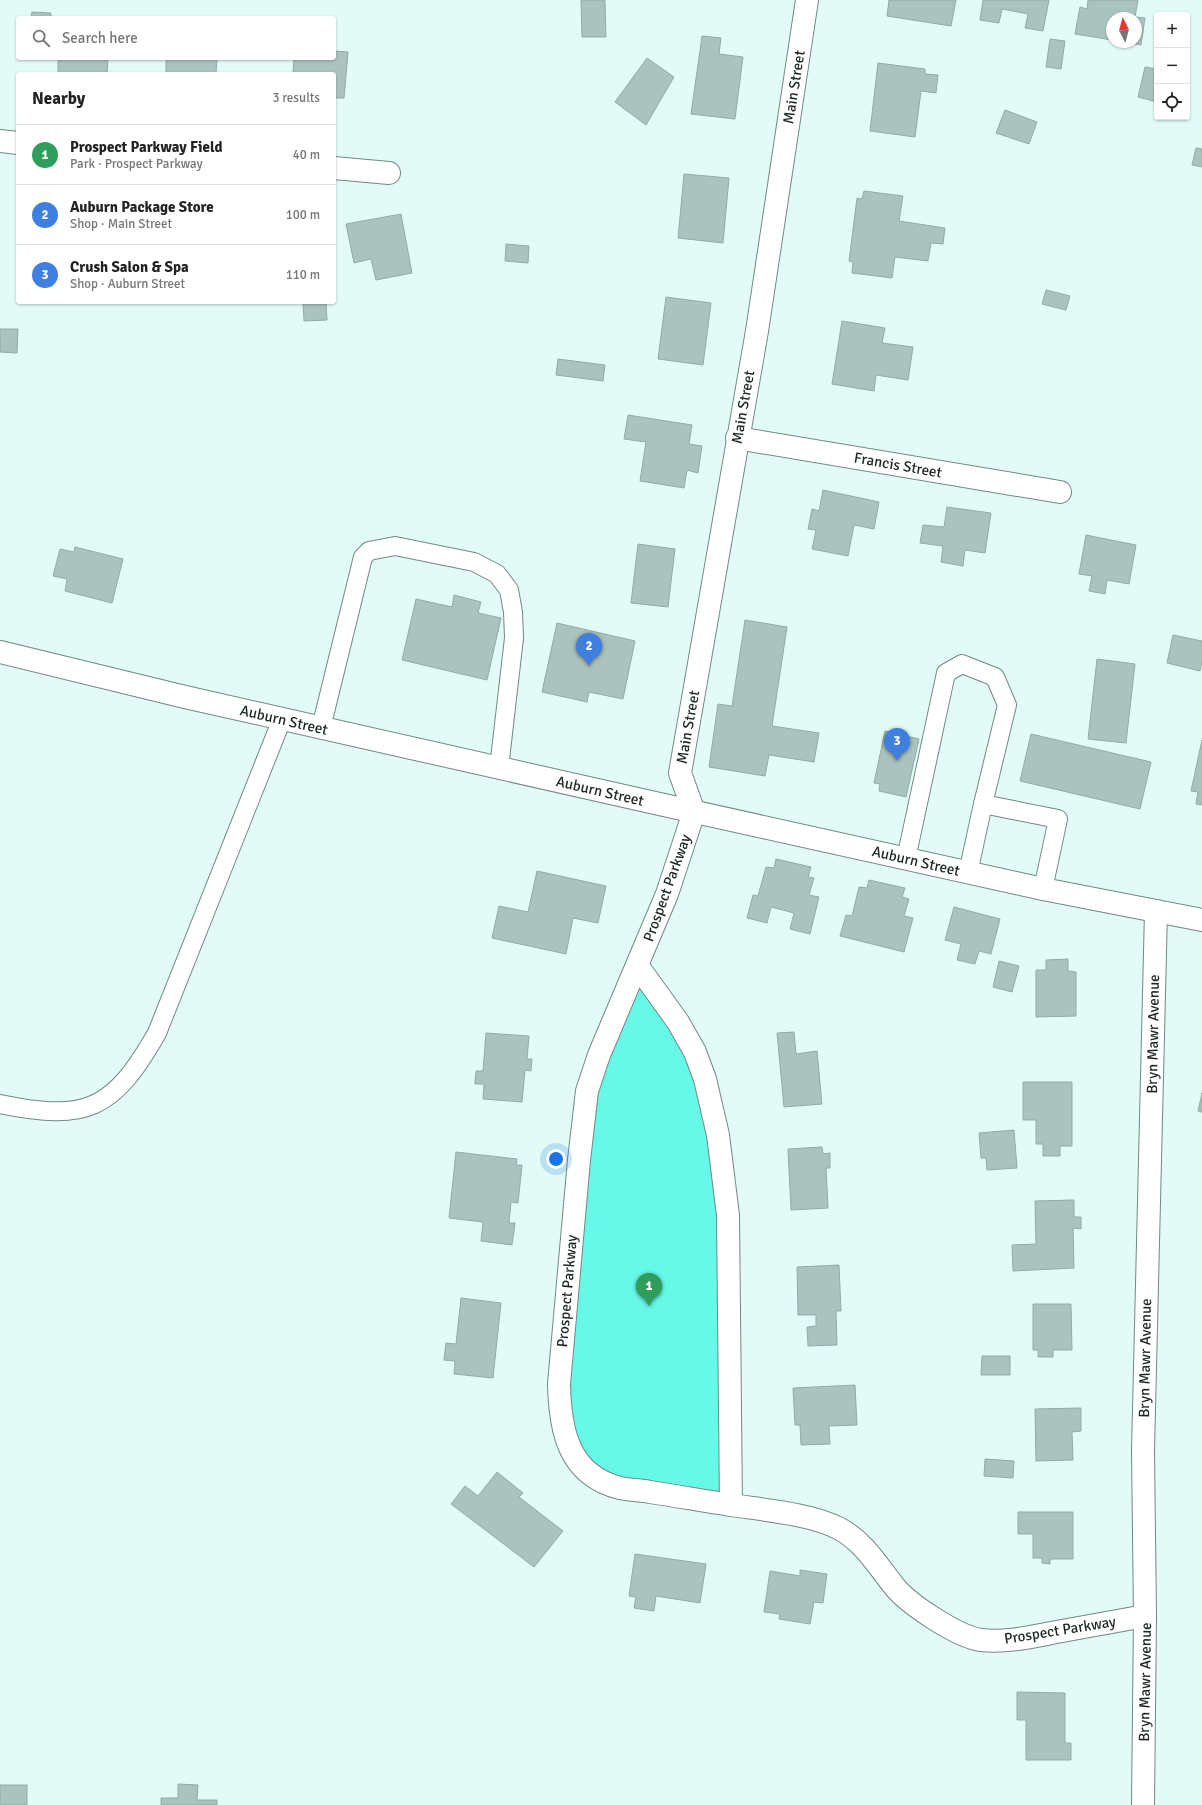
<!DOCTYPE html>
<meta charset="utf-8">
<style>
:root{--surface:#fff;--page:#f6f6f6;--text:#222;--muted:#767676;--line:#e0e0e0;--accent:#972686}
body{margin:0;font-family:Signika,sans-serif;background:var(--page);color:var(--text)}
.controls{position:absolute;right:12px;top:12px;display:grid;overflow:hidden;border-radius:4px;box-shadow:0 1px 3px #0004}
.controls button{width:36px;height:36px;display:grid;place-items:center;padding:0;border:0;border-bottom:1px solid var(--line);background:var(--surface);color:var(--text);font:20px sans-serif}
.compass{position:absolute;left:1106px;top:12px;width:36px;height:36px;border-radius:50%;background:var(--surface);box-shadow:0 1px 3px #0004;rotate:354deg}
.you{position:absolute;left:556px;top:1159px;width:14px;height:14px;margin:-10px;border:3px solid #fff;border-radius:50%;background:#1a73e8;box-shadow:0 0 0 6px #1a73e833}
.badge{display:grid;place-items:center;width:26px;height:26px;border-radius:50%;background:var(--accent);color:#fff;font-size:13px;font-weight:700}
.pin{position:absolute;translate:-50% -33px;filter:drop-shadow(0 1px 2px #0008)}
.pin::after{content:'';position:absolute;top:21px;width:14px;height:12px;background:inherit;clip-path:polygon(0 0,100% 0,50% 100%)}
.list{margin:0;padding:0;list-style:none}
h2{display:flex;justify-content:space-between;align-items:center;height:52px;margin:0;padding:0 16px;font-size:17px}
h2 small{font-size:13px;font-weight:400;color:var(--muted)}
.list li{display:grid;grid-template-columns:26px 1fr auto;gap:12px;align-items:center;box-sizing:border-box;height:60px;padding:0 16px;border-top:1px solid var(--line)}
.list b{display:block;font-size:15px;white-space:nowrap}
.list p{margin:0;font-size:13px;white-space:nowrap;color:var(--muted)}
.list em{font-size:13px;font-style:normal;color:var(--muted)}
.icon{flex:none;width:22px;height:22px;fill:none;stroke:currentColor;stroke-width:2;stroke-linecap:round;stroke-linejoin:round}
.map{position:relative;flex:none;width:1202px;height:1805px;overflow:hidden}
.search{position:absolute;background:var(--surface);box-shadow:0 1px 3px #0004;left:16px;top:16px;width:320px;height:44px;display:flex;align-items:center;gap:10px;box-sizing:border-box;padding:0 14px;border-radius:4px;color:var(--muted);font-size:15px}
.panel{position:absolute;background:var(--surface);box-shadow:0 1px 3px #0004;left:16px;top:72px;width:320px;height:232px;border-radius:4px}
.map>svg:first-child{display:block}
</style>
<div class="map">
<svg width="1202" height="1805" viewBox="0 0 1202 1805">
<rect width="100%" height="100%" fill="#e2fbf7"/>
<polygon fill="#66f9e8" points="637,965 678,1022 718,1135 731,1505 591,1474 559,1396 591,1079"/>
<g fill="#abc3bf" stroke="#93aba7">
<polygon points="581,0 605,0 606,37 582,37"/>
<polygon points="889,0 956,0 951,26 887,16"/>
<polygon points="983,0 1049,0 1043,31 1025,28 1028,14 1002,9 999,23 980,20"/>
<polygon points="1088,0 1138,0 1135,17 1145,18 1141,45 1124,42 1136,42 1136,18 1112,18 1112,40 1075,34 1080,7 1087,9"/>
<polygon points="32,12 51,13 51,18 31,18"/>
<polygon points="702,36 721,38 719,54 743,57 735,119 691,114"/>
<polygon points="1050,39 1065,41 1061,69 1046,67"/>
<polygon points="334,51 348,52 344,98 334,98 334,74 293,74 294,58 334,58"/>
<polygon points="58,58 108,58 107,74 58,74"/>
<polygon points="166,58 217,58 216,74 166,74"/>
<polygon points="647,58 674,77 646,125 615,102"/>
<polygon points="878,63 925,69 925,74 938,75 936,93 921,91 915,137 870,131"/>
<polygon points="1145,67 1157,69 1157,102 1138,97"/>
<polygon points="1005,110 1037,122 1029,144 996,133"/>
<polygon points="1196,148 1202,149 1202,167 1192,165"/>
<polygon points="684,174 729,178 723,243 678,238"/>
<polygon points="864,191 903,196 899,221 945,228 943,244 931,243 928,261 895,257 892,278 852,273 853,262 849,261 857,198 862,199"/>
<polygon points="401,214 412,273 376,280 371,259 354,263 346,224"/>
<polygon points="506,244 529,246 528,263 505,261"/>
<polygon points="1046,290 1070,296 1066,310 1042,304"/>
<polygon points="666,297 711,303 703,365 658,359"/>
<polygon points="303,302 326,302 327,320 304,321"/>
<polygon points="842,321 885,328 882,343 913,347 908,380 876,375 874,391 832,384"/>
<polygon points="0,329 18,329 17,353 0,352"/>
<polygon points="558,359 605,365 603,381 556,375"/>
<polygon points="628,415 692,425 689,444 702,446 698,473 687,470 684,488 640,481 646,442 624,439"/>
<polygon points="823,490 879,502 874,529 854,525 848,556 812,549 816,530 808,529 812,509 819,511"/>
<polygon points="947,507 991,513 985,553 965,550 963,566 941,562 943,546 920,543 923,525 944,527"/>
<polygon points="1086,535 1136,545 1129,584 1107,580 1105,594 1089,591 1092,576 1079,574"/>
<polygon points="638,544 675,549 668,607 631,603"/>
<polygon points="75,547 123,559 112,603 65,591 67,579 53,576 60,549 74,552"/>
<polygon points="454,595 481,602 478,613 501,618 487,680 402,660 416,599 452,607"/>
<polygon points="745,620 787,627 772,726 819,733 814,762 769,755 765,776 709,767 718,704 732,706"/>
<polygon points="557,623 635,641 623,699 589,692 587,702 542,692"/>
<polygon points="1173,635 1202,641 1202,662 1200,671 1167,663"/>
<polygon points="1097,659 1135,664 1126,743 1088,739"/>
<polygon points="885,731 919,739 906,797 879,791 880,784 874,783"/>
<polygon points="1031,734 1151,762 1140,809 1020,781"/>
<polygon points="1202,740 1202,805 1196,804 1198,792 1191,791"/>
<polygon points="776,859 811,867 808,877 814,878 809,895 819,897 810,934 790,929 794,913 771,907 767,923 747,918 753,895 758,896 766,867 774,868"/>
<polygon points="537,871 606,886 598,923 573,918 566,954 492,938 499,906 528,912"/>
<polygon points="869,880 905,888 902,897 909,899 904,916 913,918 904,952 840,936 846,915 852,916 859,887 867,888"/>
<polygon points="954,907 1000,919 991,954 979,951 975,964 957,960 961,944 945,940"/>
<polygon points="1068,959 1068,971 1076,972 1076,1016 1036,1017 1036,970 1046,970 1046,960"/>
<polygon points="999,961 1019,966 1012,992 993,987"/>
<polygon points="794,1032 796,1054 817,1051 822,1104 784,1107 777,1033"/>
<polygon points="486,1033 529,1036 527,1059 532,1059 531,1071 525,1070 522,1102 483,1099 484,1084 475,1084 476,1071 483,1071"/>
<polygon points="1023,1082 1072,1082 1072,1146 1060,1146 1060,1156 1043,1156 1043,1144 1036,1144 1036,1120 1023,1120"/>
<polygon points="1202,1093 1202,1112 1198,1111"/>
<polygon points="1014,1130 1017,1168 987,1170 986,1158 981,1158 979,1133"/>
<polygon points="822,1147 823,1154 830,1153 830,1168 826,1168 828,1208 791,1210 788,1149"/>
<polygon points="456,1152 517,1159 516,1165 522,1165 518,1203 511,1202 509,1223 515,1223 512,1245 481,1241 483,1222 449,1218"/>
<polygon points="1074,1200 1074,1217 1081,1217 1081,1229 1073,1228 1074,1268 1013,1271 1012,1245 1036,1244 1035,1201"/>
<polygon points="839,1265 841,1311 836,1311 837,1345 808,1346 807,1327 816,1326 816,1315 798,1315 797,1267"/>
<polygon points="461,1298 501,1303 493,1378 454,1374 455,1361 444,1360 446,1343 456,1344"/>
<polygon points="1033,1304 1071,1304 1072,1350 1053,1350 1053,1357 1038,1357 1038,1350 1033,1350"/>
<polygon points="982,1356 1010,1356 1010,1375 981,1375"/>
<polygon points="855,1385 857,1425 829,1426 830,1444 801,1445 800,1425 795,1425 793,1388"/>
<polygon points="1081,1408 1081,1431 1072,1432 1073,1460 1036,1461 1035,1409"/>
<polygon points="985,1459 1014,1461 1013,1478 984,1476"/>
<polygon points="497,1472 523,1493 519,1497 563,1531 534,1567 451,1504 465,1486 478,1496"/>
<polygon points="1018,1512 1073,1512 1073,1559 1050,1559 1050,1564 1042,1563 1042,1558 1033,1558 1033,1534 1018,1534"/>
<polygon points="635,1554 706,1564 700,1603 656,1596 654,1611 634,1608 636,1597 629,1596"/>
<polygon points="800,1570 827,1574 823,1603 814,1602 810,1624 779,1619 780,1614 764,1612 770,1571 800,1576"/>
<polygon points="1017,1692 1065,1693 1065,1743 1071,1743 1071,1760 1026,1760 1026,1720 1017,1720"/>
<polygon points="178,1784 198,1785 197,1800 217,1800 217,1805 161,1805 161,1798 178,1798"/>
<rect x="0" y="1785" width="27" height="20"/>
</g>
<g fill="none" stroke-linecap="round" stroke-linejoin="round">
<g stroke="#728885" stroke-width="20">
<g id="service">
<polyline points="321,728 363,557 369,551 395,546 474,562 497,574 509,590 513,612 514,638 499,768"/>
<polyline points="906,859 946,673 962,664 995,677 1007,705 983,804 1058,819 1043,889"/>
<polyline points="968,873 983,804"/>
<path d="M0 1104C87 1122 113 1110 157 1033L282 719"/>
</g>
</g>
<g stroke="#728885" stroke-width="24">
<g id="minor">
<polyline points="0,141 18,143"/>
<polyline points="334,168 389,173"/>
<polyline points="737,438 1060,492"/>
<path d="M637 965 599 1055 587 1091 579 1160 559 1384C560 1430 568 1475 620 1488 629 1490 640 1490 650 1492 677 1496 704 1501 731 1505L728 1215 718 1135 705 1079 695 1052 678 1022 637 965 667 894 694 812 680 773 757 331 807 0"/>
<path d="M731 1505C764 1510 812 1514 840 1529 864 1542 878 1566 894 1586 908 1604 958 1637 981 1640 1008 1643 1035 1636 1062 1631 1090 1626 1117 1621 1145 1616"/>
</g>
</g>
<g stroke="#728885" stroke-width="24">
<polyline id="tertiary" points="1143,1805 1145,1616 1143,1451 1156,911"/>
</g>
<g stroke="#728885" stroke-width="24">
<polyline id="secondary" points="0,652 185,697 655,803 1043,889 1202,920"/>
</g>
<use href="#service" stroke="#fff" stroke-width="18"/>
<use href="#minor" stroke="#fff" stroke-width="22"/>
<use href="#tertiary" stroke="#fff" stroke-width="22"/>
<use href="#secondary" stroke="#fff" stroke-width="22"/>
</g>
<g text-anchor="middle" stroke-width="3" stroke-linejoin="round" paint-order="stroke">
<g font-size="15" fill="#1e2725" stroke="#fff">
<text transform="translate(794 87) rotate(-81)" y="5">Main Street</text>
<text transform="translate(743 407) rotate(-80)" y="5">Main Street</text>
<text transform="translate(898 465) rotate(10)" y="5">Francis Street</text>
<text transform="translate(284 720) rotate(13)" y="5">Auburn Street</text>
<text transform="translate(688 727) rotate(-80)" y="5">Main Street</text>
<text transform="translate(600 791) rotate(13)" y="5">Auburn Street</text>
<text transform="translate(916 861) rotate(13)" y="5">Auburn Street</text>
<text transform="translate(667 888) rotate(-70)" y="5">Prospect Parkway</text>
<text transform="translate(1153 1034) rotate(-89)" y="5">Bryn Mawr Avenue</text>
<text transform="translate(567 1291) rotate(-85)" y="5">Prospect Parkway</text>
<text transform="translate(1145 1358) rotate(-89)" y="5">Bryn Mawr Avenue</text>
<text transform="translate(1060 1630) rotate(-9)" y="5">Prospect Parkway</text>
<text transform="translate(1145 1682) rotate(-89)" y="5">Bryn Mawr Avenue</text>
</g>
</g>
</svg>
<div class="controls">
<button>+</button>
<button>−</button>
<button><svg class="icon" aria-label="locate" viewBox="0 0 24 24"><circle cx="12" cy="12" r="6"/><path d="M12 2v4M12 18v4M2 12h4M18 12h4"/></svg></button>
</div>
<svg class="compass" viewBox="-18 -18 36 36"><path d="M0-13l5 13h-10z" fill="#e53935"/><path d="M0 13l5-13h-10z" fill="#767676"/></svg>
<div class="you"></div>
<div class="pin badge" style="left:649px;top:1306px;background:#2e9e5b">1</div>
<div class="pin badge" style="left:589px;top:666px;background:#3f7fe0">2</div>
<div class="pin badge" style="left:897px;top:761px;background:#3f7fe0">3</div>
<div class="search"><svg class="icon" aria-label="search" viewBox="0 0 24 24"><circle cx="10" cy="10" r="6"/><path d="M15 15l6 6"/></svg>Search here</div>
<section class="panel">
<h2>Nearby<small>3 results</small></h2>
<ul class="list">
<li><span class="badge" style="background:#2e9e5b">1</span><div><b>Prospect Parkway Field</b><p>Park · Prospect Parkway</p></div><em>40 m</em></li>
<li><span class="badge" style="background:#3f7fe0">2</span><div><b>Auburn Package Store</b><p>Shop · Main Street</p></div><em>100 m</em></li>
<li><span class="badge" style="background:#3f7fe0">3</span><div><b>Crush Salon &amp; Spa</b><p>Shop · Auburn Street</p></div><em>110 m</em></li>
</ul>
</section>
</div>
